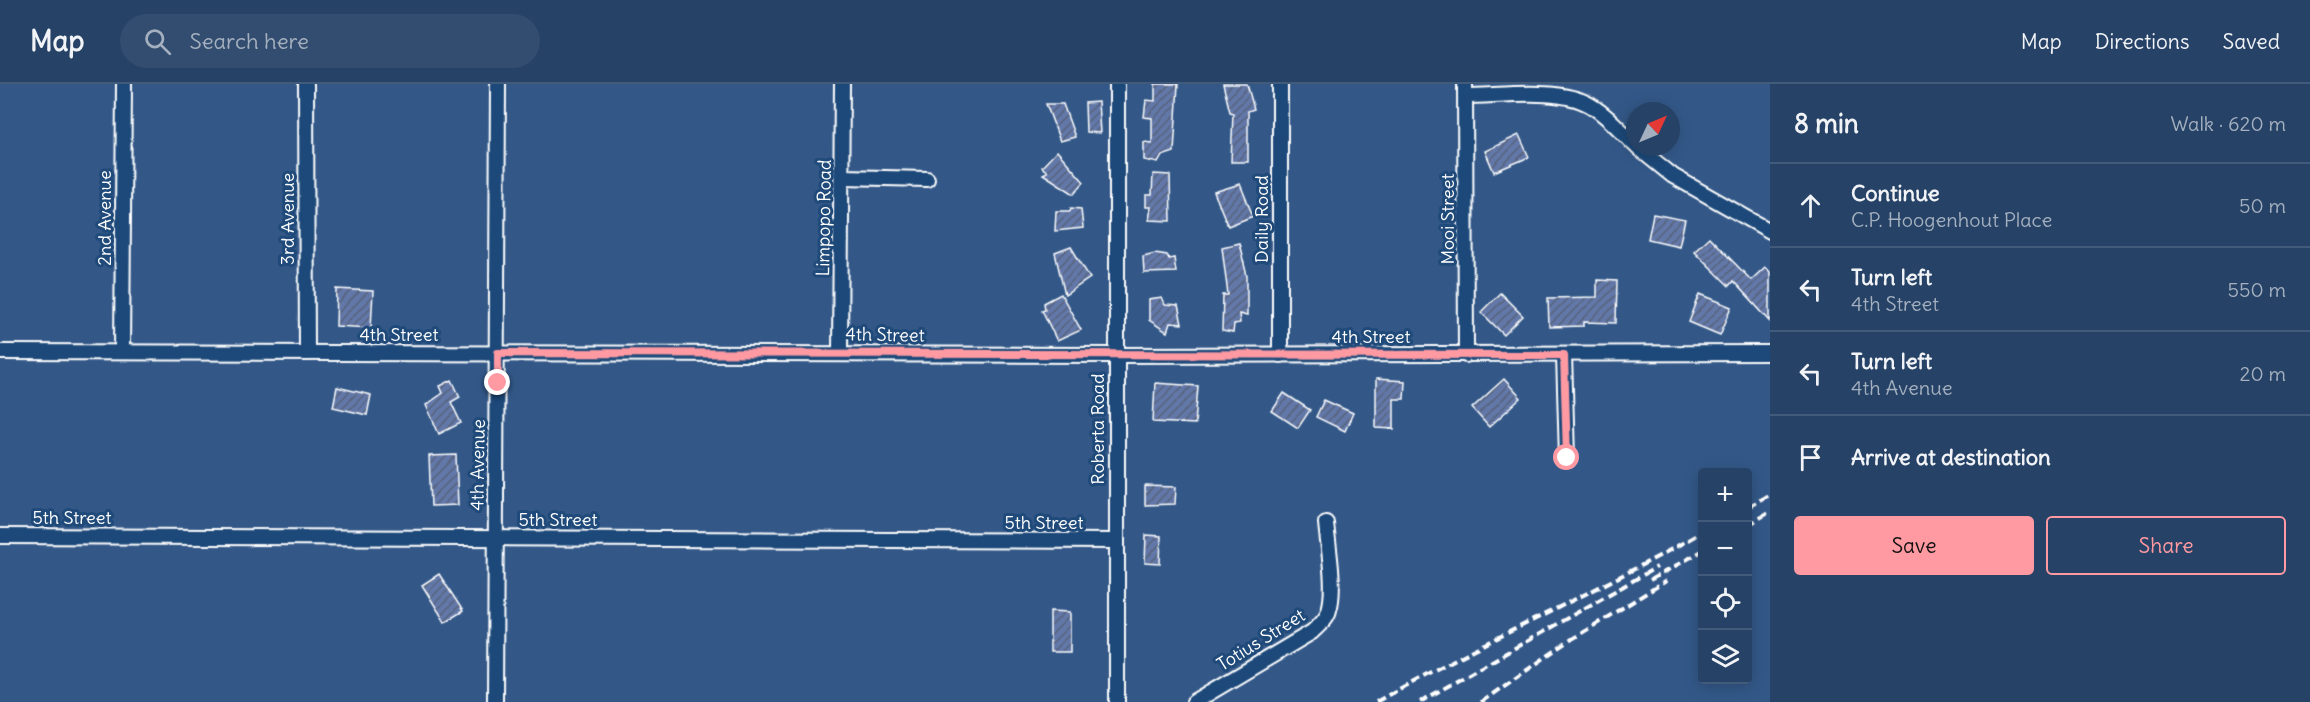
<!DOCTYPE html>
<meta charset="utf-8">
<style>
:root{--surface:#264266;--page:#324d6f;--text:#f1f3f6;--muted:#a4b0bf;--line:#425b7a;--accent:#ff9aa2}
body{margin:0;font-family:Delius,sans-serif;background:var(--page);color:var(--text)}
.controls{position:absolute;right:18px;bottom:18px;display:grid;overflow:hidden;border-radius:6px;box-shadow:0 3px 15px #0003}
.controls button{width:54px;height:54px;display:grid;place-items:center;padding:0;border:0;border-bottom:2px solid var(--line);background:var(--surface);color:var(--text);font:30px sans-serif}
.compass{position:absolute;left:1626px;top:18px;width:54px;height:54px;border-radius:50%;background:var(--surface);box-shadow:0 3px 15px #0003;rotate:46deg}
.stop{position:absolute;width:18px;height:18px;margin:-14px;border:4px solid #ff9aa2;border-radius:50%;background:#fff}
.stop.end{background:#ff9aa2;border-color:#fff;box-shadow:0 2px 6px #0008}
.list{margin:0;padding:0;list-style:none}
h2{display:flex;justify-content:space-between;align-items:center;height:78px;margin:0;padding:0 24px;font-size:26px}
h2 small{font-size:20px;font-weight:400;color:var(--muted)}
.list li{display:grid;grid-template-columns:39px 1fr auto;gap:18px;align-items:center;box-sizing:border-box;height:84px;padding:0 24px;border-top:2px solid var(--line)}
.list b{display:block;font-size:22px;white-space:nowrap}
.list p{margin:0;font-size:20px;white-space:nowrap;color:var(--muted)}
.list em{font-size:20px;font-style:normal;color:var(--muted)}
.actions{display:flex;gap:12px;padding:18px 24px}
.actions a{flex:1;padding:14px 0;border:2px solid var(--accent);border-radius:6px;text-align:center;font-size:21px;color:var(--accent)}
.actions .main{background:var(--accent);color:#111}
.icon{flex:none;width:33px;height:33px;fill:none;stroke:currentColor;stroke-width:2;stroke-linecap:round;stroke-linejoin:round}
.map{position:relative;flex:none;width:1770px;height:618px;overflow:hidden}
header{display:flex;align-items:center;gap:36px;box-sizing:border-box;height:84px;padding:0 30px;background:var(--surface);border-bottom:2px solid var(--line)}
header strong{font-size:28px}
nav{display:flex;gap:33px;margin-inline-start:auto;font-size:21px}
.search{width:420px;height:54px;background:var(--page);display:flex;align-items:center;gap:15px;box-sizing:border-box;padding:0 21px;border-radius:33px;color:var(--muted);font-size:22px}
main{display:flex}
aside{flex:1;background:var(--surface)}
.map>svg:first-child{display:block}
</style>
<header>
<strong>Map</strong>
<div class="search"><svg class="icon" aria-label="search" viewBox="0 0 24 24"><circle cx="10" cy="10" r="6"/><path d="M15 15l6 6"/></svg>Search here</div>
<nav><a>Map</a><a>Directions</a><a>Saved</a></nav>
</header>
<main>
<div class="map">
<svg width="1770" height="618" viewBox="0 0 1770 618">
<defs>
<pattern id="building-hatch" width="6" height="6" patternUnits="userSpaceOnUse" patternTransform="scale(1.5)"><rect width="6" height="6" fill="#6278a9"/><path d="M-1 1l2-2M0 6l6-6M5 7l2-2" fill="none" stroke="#57627a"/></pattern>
</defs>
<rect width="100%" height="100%" fill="#335888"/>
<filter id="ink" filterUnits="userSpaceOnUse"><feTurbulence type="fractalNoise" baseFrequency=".0167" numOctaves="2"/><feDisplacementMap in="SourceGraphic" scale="12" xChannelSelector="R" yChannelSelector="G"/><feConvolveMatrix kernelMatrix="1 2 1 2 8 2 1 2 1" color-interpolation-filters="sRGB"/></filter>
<g filter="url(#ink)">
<g fill="url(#building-hatch)" stroke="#fff" stroke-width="1.5">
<polygon points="1155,0 1178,0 1174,68 1162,72 1158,79 1144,76 1144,58 1152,59 1152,34 1144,33 1146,16 1155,17"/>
<polygon points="1223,0 1247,0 1254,25 1248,27 1248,78 1231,78 1233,29 1230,28"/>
<polygon points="1098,18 1100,49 1086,48 1085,19"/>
<polygon points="1046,20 1063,20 1075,53 1060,57"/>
<polygon points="1519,51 1529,73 1494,88 1485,67"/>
<polygon points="1057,67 1084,98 1074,110 1043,90 1047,88 1042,83"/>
<polygon points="1153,90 1170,91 1171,137 1149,136 1151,123 1146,123 1146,111 1152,111"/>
<polygon points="1240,100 1253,132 1228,142 1214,108"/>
<polygon points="1071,124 1081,125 1083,144 1055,147 1056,127 1070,127"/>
<polygon points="1653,130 1685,136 1679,162 1648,155"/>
<polygon points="1709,153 1751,196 1765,183 1770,188 1770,237 1733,197 1729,202 1694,167"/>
<polygon points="1239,159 1247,192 1247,232 1239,230 1240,239 1234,240 1233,249 1222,247 1223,211 1228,211 1222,163"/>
<polygon points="1071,163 1090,194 1065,211 1055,169"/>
<polygon points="1155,169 1167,171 1169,175 1174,174 1176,188 1144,189 1143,172"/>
<polygon points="1597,196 1617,197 1616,239 1584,238 1584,242 1549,243 1548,214 1597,213"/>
<polygon points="337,205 373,207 371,244 336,242"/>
<polygon points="1500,209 1523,232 1504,251 1481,228"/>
<polygon points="1061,210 1081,246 1057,257 1042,226 1045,225 1044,219"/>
<polygon points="1700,210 1732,223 1720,251 1689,238"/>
<polygon points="1162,214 1165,221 1178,222 1182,240 1170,239 1167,248 1149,236 1149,216"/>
<polygon points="1376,295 1405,297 1404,315 1394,315 1394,345 1376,344"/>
<polygon points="1504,295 1521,314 1489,343 1472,324"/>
<polygon points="452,296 460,313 451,318 461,339 439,350 426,321 443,309 440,302"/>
<polygon points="1155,299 1198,302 1195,340 1153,338"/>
<polygon points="337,303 371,311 367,331 333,323"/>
<polygon points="1284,309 1310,326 1298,344 1272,327"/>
<polygon points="1324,316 1353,329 1345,347 1316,333"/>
<polygon points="456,371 458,421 431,422 429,372"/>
<polygon points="1145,402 1176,403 1175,420 1145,421"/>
<polygon points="1146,451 1161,452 1160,480 1145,479"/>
<polygon points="439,490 463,527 445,538 422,501"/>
<polygon points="1050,527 1070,528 1070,568 1050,568"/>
</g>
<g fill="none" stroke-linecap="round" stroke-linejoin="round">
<g stroke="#fff" stroke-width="18">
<g id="minor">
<polyline points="306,0 307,269"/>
<polyline points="1465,0 1466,271"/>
<path d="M1466 12C1501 12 1560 3 1590 21 1607 31 1621 47 1635 61"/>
<polyline points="1637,63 1673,92 1770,147"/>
<polyline points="843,93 927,95"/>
<polyline points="122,267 124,0"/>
<polyline points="0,268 1116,271 1770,269"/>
<polyline points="840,268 842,0"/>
<polyline points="1280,271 1280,0"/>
<polyline points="1564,271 1567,374"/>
<polyline points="0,452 1115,457"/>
<polyline points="495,618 498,0"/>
<polyline points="1117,618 1117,0"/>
<path d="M1194 618 1312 548C1318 542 1327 535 1329 526 1336 504 1328 463 1326 439"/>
</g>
</g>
<use href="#minor" stroke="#1f4a7a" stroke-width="14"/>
<g stroke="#fff" stroke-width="4" stroke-dasharray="9 4.5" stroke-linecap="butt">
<polyline points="1748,423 1770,410"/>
<polyline points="1748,441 1770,428"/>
<polyline points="1650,496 1702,467"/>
<path d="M1376 618C1483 557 1596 509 1702 448"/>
<polyline points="1420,618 1657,483"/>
<polyline points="1481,618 1572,555 1666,497"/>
</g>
</g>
</g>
<g fill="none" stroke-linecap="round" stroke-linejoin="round" filter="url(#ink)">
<polyline stroke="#ff9aa2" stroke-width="8" points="498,299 498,269 1564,271 1567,374"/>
</g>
<g text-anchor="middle" stroke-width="6" stroke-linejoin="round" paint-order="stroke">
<g font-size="18" fill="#fff" stroke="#1f4a7a">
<text transform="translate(105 134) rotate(-90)" y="6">2nd Avenue</text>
<text transform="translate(824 134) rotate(-89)" y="6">Limpopo Road</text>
<text transform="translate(288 135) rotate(-90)" y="6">3rd Avenue</text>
<text transform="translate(1262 135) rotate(-90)" y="6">Daily Road</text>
<text transform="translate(1448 135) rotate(-90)" y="6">Mooi Street</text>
<text x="399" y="257">4th Street</text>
<text transform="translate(885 251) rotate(1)" y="6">4th Street</text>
<text x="1371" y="259">4th Street</text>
<text transform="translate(1098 345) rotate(-90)" y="6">Roberta Road</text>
<text transform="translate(478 381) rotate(-89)" y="6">4th Avenue</text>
<text x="72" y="440">5th Street</text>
<text x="558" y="442">5th Street</text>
<text x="1044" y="445">5th Street</text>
<text transform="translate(1261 556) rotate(-32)" y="6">Totius Street</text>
</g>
</g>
</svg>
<div class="controls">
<button>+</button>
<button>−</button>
<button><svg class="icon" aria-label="locate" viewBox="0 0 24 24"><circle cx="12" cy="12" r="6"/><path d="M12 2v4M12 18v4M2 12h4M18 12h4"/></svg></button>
<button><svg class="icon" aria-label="layers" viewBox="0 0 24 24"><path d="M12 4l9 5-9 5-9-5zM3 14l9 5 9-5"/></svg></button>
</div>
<svg class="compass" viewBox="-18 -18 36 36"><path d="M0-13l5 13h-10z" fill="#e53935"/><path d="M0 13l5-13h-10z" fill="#a4b0bf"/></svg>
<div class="stop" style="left:1567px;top:374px"></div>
<div class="stop end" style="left:498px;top:299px"></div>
</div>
<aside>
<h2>8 min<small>Walk · 620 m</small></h2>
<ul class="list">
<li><svg class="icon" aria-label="ahead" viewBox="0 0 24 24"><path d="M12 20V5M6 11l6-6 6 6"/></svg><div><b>Continue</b><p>C.P. Hoogenhout Place</p></div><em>50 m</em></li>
<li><svg class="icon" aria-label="left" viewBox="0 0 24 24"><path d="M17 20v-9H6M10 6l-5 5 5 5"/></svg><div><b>Turn left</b><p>4th Street</p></div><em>550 m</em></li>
<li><svg class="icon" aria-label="left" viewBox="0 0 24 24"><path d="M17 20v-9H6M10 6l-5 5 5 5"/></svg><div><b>Turn left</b><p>4th Avenue</p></div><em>20 m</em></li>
<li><svg class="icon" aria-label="arrive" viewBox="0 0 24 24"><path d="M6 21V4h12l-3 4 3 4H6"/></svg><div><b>Arrive at destination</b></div></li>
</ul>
<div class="actions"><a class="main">Save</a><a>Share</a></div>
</aside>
</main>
